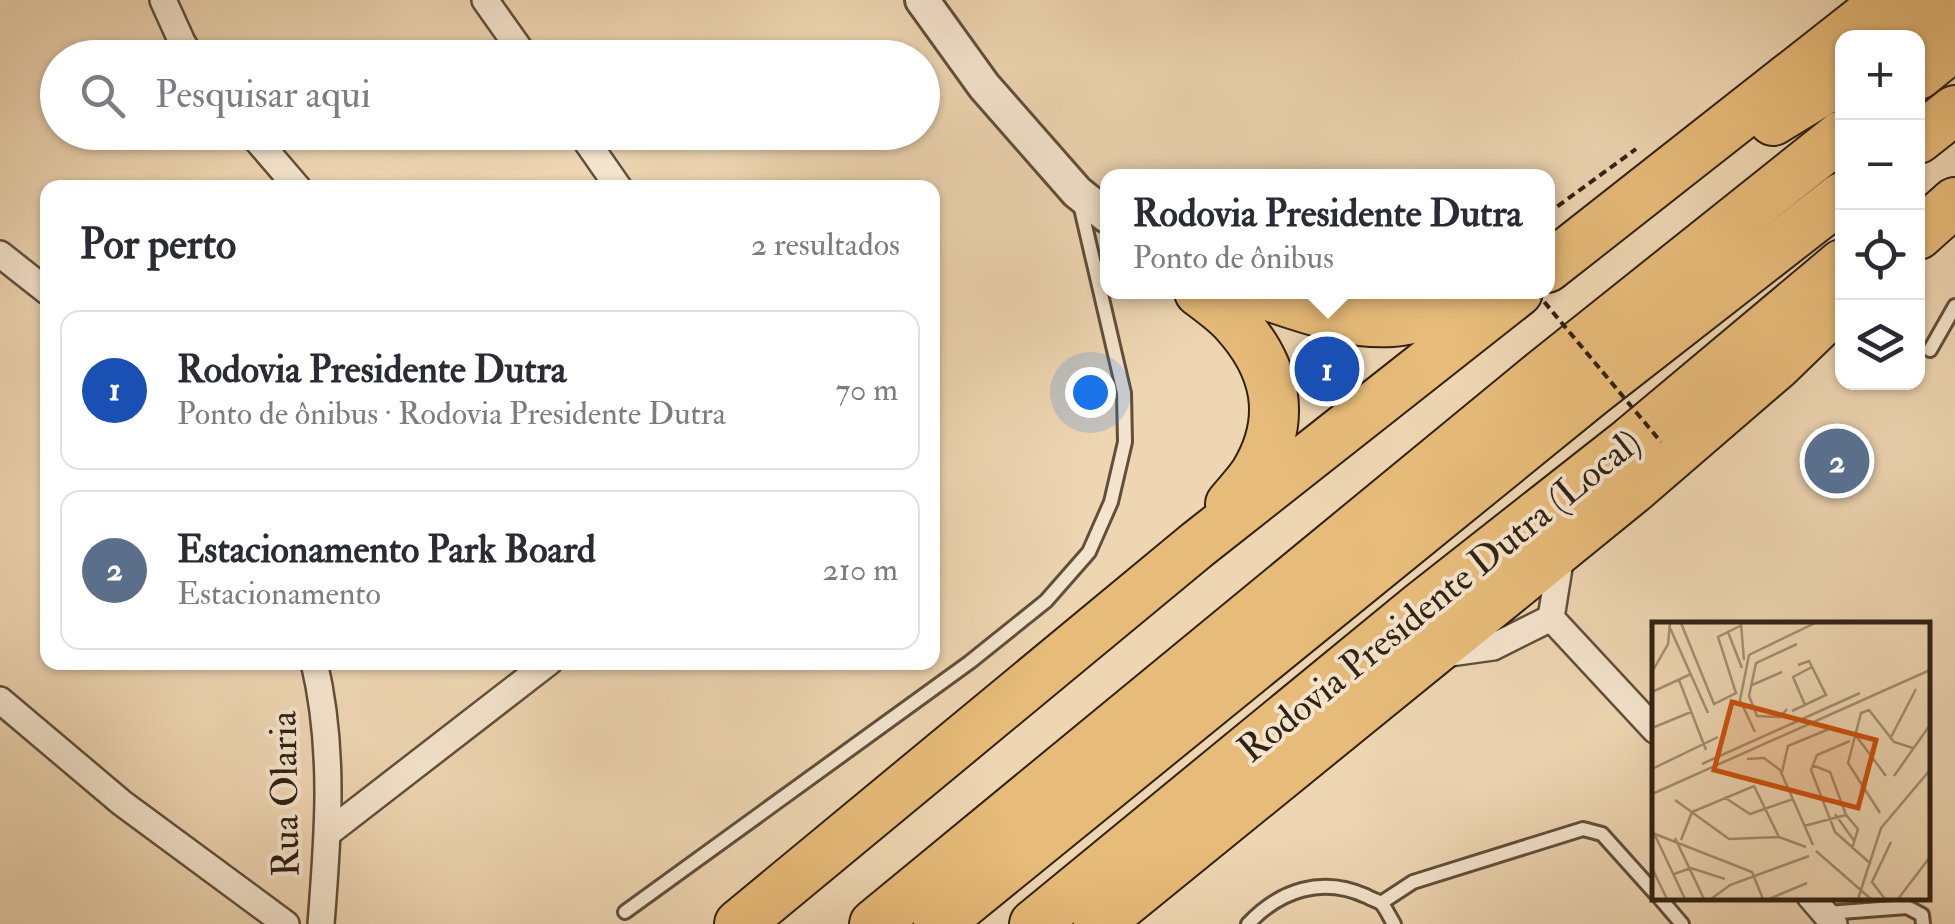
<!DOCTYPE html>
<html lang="pt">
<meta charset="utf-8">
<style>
:root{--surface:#fff;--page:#f7f7f7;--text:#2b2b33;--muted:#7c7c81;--line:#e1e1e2;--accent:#8f2418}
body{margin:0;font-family:"IM FELL Double Pica",serif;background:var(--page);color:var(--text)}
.controls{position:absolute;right:30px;top:30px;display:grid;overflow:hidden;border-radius:20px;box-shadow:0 2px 8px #0004}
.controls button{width:90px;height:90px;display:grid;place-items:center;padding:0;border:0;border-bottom:2px solid var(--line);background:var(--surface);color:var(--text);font:50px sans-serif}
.you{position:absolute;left:1090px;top:392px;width:35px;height:35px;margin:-25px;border:8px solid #fff;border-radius:50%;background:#1a73e8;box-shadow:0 0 0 15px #1a73e833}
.badge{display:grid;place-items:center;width:65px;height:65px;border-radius:50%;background:var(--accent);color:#fff;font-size:32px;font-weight:700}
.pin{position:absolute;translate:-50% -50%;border:5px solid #fff;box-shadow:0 2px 10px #0006}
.popup{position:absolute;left:1100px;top:169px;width:455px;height:130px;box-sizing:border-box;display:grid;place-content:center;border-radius:20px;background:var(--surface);filter:drop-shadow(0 2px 8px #0005);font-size:32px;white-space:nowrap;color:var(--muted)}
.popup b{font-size:38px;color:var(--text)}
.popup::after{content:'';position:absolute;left:50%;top:100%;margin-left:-20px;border:20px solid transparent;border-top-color:var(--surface)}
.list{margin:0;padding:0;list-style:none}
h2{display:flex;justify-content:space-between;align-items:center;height:130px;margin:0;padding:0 40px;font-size:42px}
h2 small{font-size:32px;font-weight:400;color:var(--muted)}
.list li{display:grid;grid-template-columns:65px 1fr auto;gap:30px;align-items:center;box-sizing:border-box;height:160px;margin:0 20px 20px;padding:0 20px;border:2px solid var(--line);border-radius:20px}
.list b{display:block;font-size:38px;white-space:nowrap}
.list p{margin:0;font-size:32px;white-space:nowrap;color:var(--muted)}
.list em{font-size:32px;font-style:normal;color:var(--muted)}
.icon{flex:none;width:55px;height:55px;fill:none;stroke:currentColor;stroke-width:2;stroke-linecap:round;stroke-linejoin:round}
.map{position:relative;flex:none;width:1955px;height:924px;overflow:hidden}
.search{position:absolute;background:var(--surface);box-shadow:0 2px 8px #0004;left:40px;top:40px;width:900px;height:110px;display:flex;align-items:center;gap:25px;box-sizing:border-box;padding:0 35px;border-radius:55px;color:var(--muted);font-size:38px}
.panel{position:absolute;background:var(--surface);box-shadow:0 2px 8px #0004;left:40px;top:180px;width:900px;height:490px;border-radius:20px}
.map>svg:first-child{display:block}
</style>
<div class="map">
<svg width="1955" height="924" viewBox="0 0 1955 924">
<rect width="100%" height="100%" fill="#eed6b2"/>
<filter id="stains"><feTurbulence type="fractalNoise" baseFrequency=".002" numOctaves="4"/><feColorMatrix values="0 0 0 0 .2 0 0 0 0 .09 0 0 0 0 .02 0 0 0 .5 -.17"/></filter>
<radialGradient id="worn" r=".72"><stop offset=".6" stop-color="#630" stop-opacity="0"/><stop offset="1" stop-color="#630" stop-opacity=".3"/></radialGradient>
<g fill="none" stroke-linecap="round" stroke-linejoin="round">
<g stroke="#604f3b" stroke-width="18">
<g id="service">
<polyline points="1930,350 1955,306"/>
<polyline points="1658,896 1682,924"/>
<polyline points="1381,903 1413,882 1583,829 1602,834 1655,893"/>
<polyline points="625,912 970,662 1046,601 1089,552 1111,502 1125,442 1124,393 1080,204"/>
<polyline points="1827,913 1907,907 1922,915 1923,924"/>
<path d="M1248 924C1280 890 1322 876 1366 896 1367 897 1380 902 1381 903 1386 908 1390 918 1394 924"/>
</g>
</g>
<g stroke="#604f3b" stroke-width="30">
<g id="minor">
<polyline points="163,0 182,42 192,58"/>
<polyline points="485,0 526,58"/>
<polyline points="250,132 298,188"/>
<polyline points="580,132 619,188"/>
<polyline points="0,254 48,292"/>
<polyline points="1551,618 1655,730"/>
<polyline points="1551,618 1562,549"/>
<polyline points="1443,654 1493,647 1551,618"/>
<path d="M314 662C335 749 328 836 321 924"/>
<polyline points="0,700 122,803 286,924"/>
<polyline points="328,833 549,662"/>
<polyline points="1810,896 1834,924"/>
</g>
</g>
<g stroke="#604f3b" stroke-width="38">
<polyline id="tertiary" points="922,0 984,86 1077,192 1107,216"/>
</g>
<g stroke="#312213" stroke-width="52">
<g id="motorway">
<polyline points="1896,38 1944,0"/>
<polyline points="1918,75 1955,45"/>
<polyline points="1773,121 1842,79"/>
<polyline points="1918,139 1955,110"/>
<polyline points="1918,235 1955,202"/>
<polyline points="1547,268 1888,0"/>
<path d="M1199 292C1211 301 1225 311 1235 322 1276 367 1288 418 1255 473 1248 484 1238 494 1230 504"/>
<path d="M1256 292C1299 306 1346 325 1392 322 1422 320 1453 304 1480 292"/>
<polyline points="739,924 1197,545 1518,292"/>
<polyline points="874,924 1545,372 1842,135"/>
<polyline points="938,924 1592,392 1842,197"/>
<polyline points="1034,924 1420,607 1631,441 1842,264"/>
<polyline points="1098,924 1632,490 1777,365 1842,302"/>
</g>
</g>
<polyline stroke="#312213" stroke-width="4" stroke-dasharray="8 5" stroke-linecap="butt" points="1547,214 1636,149"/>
<use href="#service" stroke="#f4e4cd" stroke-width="12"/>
<use href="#minor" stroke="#f4e4cd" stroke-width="25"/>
<use href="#tertiary" stroke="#f4e4cd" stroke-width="32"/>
<use href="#motorway" stroke="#e7bb79" stroke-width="48"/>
<polyline stroke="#312213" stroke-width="4" stroke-dasharray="8 5" stroke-linecap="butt" points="1536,292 1661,442"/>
</g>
<g text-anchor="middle" stroke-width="8" stroke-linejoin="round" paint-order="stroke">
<g font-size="38" fill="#312213" stroke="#f4e4cd">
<text transform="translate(1439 595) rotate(-39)" y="13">Rodovia Presidente Dutra (Local)</text>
<text transform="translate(284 794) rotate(-91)" y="13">Rua Olaria</text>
</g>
</g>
<g transform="translate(1652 622)">
<rect width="278" height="278" fill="#eed6b2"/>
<path fill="none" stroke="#a28e72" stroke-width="2.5" d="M29 1 62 82 84 71 66 15 88 4M89 2 92 38M18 6 56 91M76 10 90 46M0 50 16 22 18 1M27 58 54 128M100 63 130 50M0 70 39 52M153 83 141 55 160 45M135 87 128 95 105 94 97 74 104 41 145 22M140 89 174 73 157 39 146 43M0 106 39 90M103 110 88 78 97 33 163 1M202 111 234 154M238 117 264 67M198 119 165 133 159 148 183 210 219 242M95 137 112 136 128 148M50 142 208 71M160 143 178 150 194 193M0 147 66 115M128 148 161 223M130 150 136 124 177 107M242 154 278 103M0 172 278 48M72 175 98 192 141 177M23 178 77 217 127 215 154 225M40 190 102 164 127 215M228 191 196 141 209 91 217 88 242 120 261 126M183 192 203 220M152 204 194 193 206 207 200 227M0 207 33 277M3 212 100 250 111 277M23 216 52 277M29 218 40 190M164 229 219 277M0 246 15 277M22 252 39 246 73 257M59 277 78 263 157 234M117 277 155 261M206 277 229 206 278 148M233 277 220 260 239 220M246 277 278 235"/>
<path fill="#cd510d" fill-opacity="0.15" stroke="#cd510d" stroke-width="5" d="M80 80 224 118 206 186 62 148Z"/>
<rect width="278" height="278" fill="none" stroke="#312213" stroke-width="5"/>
</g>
<rect width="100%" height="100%" filter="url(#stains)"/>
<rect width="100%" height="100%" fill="url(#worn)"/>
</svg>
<div class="controls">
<button>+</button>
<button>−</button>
<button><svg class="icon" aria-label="locate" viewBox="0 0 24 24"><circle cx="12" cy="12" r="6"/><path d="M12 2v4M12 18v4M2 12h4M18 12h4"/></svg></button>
<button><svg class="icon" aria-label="layers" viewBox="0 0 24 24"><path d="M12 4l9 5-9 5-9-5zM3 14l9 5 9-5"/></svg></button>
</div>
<div class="you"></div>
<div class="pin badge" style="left:1327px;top:369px;background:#1a4fb4">1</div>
<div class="popup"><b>Rodovia Presidente Dutra</b>Ponto de ônibus</div>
<div class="pin badge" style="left:1837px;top:461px;background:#5c6f8a">2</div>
<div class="search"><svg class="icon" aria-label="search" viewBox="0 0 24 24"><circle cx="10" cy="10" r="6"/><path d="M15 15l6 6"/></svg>Pesquisar aqui</div>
<section class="panel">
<h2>Por perto<small>2 resultados</small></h2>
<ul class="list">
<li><span class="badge" style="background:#1a4fb4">1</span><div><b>Rodovia Presidente Dutra</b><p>Ponto de ônibus · Rodovia Presidente Dutra</p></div><em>70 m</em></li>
<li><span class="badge" style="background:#5c6f8a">2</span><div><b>Estacionamento Park Board</b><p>Estacionamento</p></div><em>210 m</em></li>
</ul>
</section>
</div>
